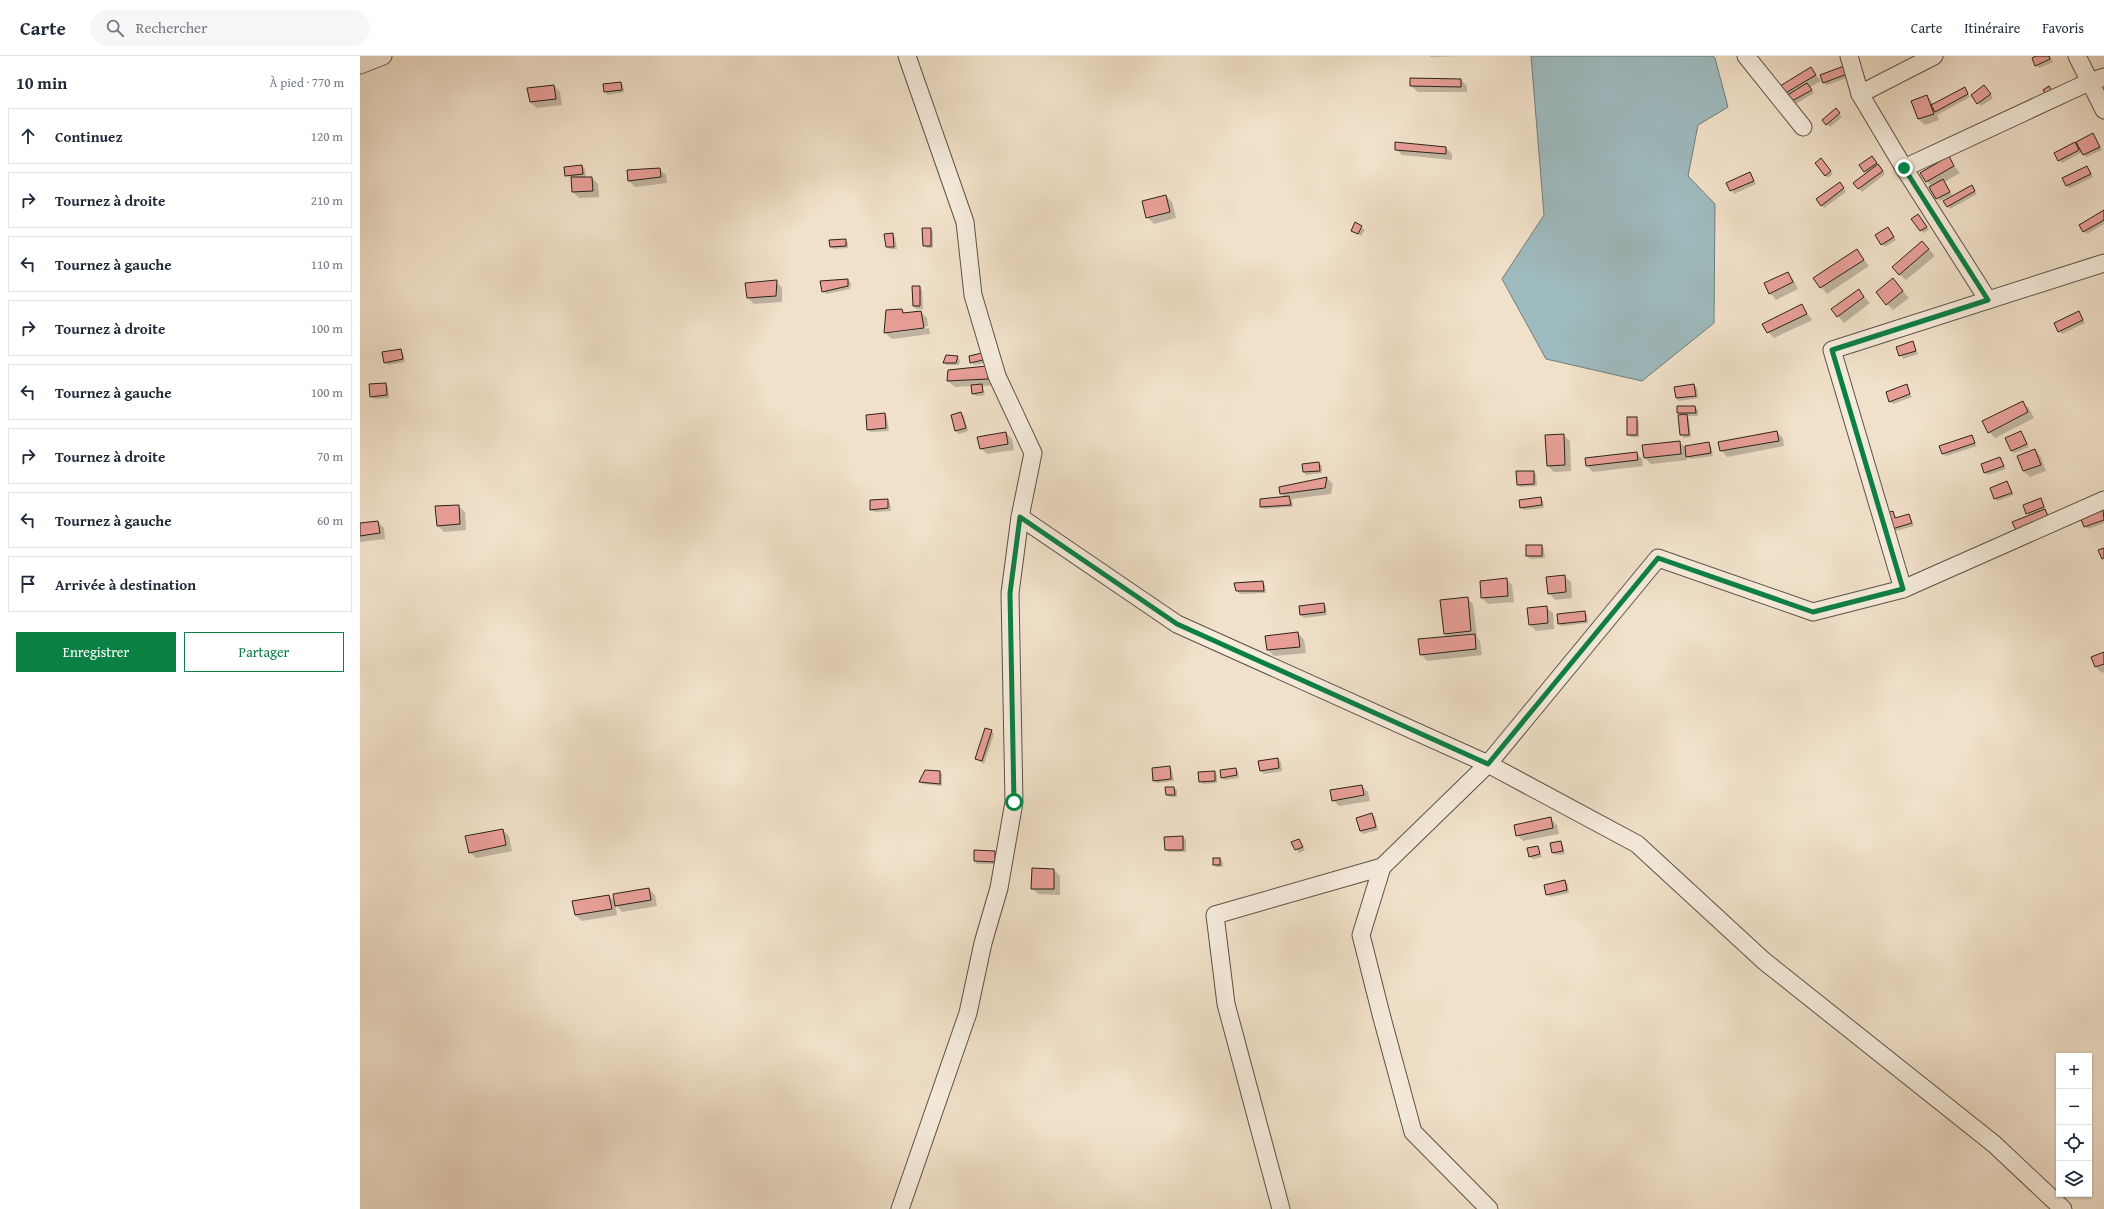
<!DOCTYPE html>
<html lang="fr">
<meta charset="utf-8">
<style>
:root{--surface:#fff;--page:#f6f6f7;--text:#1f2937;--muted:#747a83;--line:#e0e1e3;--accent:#0b8043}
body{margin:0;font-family:"Gentium Book Plus",serif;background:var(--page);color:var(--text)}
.controls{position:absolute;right:12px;bottom:12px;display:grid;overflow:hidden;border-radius:0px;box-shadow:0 1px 3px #0004}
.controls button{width:36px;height:36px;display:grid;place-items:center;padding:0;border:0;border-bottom:1px solid var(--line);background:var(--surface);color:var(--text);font:20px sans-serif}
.stop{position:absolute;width:12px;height:12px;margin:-9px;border:3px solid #0b8043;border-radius:50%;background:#fff}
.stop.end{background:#0b8043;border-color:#fff;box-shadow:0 1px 4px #0008}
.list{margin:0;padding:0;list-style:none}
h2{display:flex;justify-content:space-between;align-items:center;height:52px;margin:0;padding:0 16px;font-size:17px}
h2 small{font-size:13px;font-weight:400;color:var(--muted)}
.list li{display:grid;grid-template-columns:26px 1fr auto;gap:12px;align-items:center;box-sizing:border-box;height:56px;margin:0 8px 8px;padding:0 8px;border:1px solid var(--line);border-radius:0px}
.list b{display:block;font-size:15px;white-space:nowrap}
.list em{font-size:13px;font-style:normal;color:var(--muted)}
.actions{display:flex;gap:8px;padding:12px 16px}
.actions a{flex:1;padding:9px 0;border:1px solid var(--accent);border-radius:0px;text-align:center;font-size:14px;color:var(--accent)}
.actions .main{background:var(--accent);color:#fff}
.icon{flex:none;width:22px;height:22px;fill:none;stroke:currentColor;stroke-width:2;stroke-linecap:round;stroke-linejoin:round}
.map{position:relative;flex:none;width:1744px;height:1153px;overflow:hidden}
header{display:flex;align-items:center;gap:24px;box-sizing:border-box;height:56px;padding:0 20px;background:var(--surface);border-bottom:1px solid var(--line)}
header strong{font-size:19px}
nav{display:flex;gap:22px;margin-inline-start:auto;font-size:14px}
.search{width:280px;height:36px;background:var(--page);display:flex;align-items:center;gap:10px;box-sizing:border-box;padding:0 14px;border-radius:22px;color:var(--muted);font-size:15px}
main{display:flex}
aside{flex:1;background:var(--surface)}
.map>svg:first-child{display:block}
</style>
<header>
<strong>Carte</strong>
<div class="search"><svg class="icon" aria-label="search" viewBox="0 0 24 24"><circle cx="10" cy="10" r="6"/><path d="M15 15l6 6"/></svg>Rechercher</div>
<nav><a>Carte</a><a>Itinéraire</a><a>Favoris</a></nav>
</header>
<main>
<aside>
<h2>10 min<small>À pied · 770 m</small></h2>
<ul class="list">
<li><svg class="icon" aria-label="ahead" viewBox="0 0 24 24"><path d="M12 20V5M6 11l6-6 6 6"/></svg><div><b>Continuez</b></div><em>120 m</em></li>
<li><svg class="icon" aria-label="right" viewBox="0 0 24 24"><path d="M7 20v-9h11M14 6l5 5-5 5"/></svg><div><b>Tournez à droite</b></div><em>210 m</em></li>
<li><svg class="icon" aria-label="left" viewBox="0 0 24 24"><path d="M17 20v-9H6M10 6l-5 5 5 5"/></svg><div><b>Tournez à gauche</b></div><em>110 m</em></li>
<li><svg class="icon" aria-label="right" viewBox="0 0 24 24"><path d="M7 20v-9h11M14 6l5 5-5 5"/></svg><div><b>Tournez à droite</b></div><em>100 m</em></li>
<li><svg class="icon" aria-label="left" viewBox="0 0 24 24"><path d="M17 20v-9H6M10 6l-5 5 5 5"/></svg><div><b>Tournez à gauche</b></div><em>100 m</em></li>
<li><svg class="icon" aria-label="right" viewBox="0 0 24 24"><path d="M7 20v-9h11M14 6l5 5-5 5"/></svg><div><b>Tournez à droite</b></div><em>70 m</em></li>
<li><svg class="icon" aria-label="left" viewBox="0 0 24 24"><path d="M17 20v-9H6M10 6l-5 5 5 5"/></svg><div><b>Tournez à gauche</b></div><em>60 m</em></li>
<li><svg class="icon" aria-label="arrive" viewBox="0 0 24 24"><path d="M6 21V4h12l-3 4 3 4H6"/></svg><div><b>Arrivée à destination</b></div></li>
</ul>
<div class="actions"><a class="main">Enregistrer</a><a>Partager</a></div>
</aside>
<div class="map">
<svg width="1744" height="1153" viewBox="0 0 1744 1153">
<rect width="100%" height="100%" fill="#f1e1ca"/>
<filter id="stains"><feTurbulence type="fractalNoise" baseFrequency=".005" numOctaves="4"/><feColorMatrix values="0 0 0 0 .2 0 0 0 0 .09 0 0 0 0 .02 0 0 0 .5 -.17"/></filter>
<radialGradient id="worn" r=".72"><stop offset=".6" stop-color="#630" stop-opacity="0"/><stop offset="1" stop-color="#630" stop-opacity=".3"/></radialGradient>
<polygon fill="#9ebbbf" stroke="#707e7d" points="1171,0 1353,0 1355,2 1368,51 1338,69 1328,120 1355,148 1354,267 1282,325 1186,303 1142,223 1184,159"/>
<g fill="#0003">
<polygon points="1070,0 1100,0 1070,1"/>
<polygon points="1678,0 1690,0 1693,6 1679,12 1676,9"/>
<polygon points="1484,11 1489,21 1467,29 1464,27 1462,20"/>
<polygon points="1451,13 1461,25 1450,31 1454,37 1434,49 1425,37"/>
<polygon points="1101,24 1107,30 1107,36 1058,36 1051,30"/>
<polygon points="260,27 263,29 264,36 248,39 245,36"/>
<polygon points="194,30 200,36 202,49 177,52 170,46 169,33"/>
<polygon points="1604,32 1610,41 1577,59 1579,64 1565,69 1558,63 1567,40 1574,49"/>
<polygon points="1627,33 1633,42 1621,50 1612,39"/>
<polygon points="1475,54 1482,61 1470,71 1463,64"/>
<polygon points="1733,79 1742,94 1726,101 1722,96 1702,107 1699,104 1715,88 1721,94"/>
<polygon points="1086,92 1092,98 1092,104 1042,99 1036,93"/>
<polygon points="1588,102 1600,117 1584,126 1592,139 1580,145 1567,125"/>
<polygon points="1514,104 1525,118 1502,136 1495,127 1507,118 1505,115"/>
<polygon points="1464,106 1473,118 1468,122 1466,119"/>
<polygon points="222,110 225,113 226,122 232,122 238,128 239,141 219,142 213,136 212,122 206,119"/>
<polygon points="1727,111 1733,121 1710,132 1707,129"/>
<polygon points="299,113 306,119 307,127 275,131 269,125"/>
<polygon points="1390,117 1396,128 1374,138 1368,127"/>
<polygon points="1482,130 1486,136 1464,152 1462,149"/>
<polygon points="1611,130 1617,138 1590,153 1588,150"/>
<polygon points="806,140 812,146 816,162 794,168 787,161"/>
<polygon points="1744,155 1744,168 1727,178 1724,175"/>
<polygon points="1561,162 1569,174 1563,177 1553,163"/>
<polygon points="995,168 1005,174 1001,180 992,174"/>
<polygon points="570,173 573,176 573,192 567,192 564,189"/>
<polygon points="1530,175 1536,184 1525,191 1522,188"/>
<polygon points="532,178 535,181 537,193 530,193 527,191"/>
<polygon points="485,184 488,187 488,192 474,193 471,191"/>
<polygon points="1568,192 1575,200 1546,224 1539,218"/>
<polygon points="1497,194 1509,210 1467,238 1461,231"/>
<polygon points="1427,217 1433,223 1438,233 1416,244 1410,237 1405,228"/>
<polygon points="488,224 491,227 490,233 466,238 463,235"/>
<polygon points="1533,224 1549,242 1533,254 1527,248"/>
<polygon points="416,225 422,232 422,246 394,248 388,242 386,228"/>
<polygon points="559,231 562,234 563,253 556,253 553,250"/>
<polygon points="1498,234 1510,247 1484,267 1473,254"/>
<polygon points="1442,250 1452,264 1414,282 1408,276"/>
<polygon points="541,254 545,257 561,256 567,262 568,270 531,275 531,277 569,272 570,278 532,283 525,277"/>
<polygon points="1719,256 1725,267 1702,278 1699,275"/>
<polygon points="1553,287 1558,298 1543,303 1537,292"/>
<polygon points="41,294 43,297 45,306 28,309 25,306"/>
<polygon points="622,299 626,307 614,309 611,306"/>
<polygon points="597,301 600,304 599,309 587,309 584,307"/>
<polygon points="626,311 634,329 622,330 625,339 616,340 613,338 612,330 595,331 588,325 589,315"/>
<polygon points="26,328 28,331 29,342 14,343 11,340"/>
<polygon points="1334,329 1337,332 1338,342 1319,345 1316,342"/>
<polygon points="1546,330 1552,341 1533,348 1530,345"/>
<polygon points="1662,346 1669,352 1674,362 1635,382 1629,376"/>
<polygon points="1318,351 1335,351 1338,354 1338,360 1327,360 1329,362 1331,381 1324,382 1321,379 1321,360 1318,357"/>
<polygon points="601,357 604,360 608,375 599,378 596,375"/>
<polygon points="525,358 527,361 529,375 511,376 508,373"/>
<polygon points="1276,362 1279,365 1279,381 1271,381 1268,379"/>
<polygon points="1417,376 1423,382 1424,390 1367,401 1361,394"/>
<polygon points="1661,376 1669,391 1654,397 1652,395"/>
<polygon points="646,377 652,383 654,394 627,398 620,392"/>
<polygon points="1203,379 1210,385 1211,415 1194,416 1188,410"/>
<polygon points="1611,380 1617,390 1586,400 1583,398 1580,391"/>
<polygon points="1319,386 1325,391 1349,387 1351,390 1353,400 1330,403 1327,400 1327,404 1291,408 1285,402"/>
<polygon points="1675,394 1681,401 1686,415 1670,421 1663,415 1658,400"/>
<polygon points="1276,397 1282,403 1283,410 1233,416 1227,410"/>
<polygon points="1640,402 1646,413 1628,419 1625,416"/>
<polygon points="959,407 962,410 962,417 946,419 944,416"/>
<polygon points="1173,416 1176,418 1177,430 1160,431 1158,428"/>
<polygon points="967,422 973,428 971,438 932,443 933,451 904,453 901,451 925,442 921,437"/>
<polygon points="1647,426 1654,439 1638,445 1635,443"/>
<polygon points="1180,442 1183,445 1184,452 1164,454 1161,452"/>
<polygon points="1680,443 1683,446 1686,454 1685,454 1690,463 1670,460 1667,457"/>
<polygon points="527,444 530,447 531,455 514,456 511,453"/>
<polygon points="98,450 105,456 106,474 84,476 78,470"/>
<polygon points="1742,454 1744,467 1728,473 1725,470"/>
<polygon points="1533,456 1537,463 1549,459 1554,470 1536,475 1533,473"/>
<polygon points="18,466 24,472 25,483 0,486 0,468"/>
<polygon points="1182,490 1184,493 1185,502 1170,503 1167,500"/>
<polygon points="1204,520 1211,526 1212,542 1195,544 1189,537"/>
<polygon points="1146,523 1152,529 1154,546 1128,548 1122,542 1121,526"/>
<polygon points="902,526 905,529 906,537 880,538 877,535"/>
<polygon points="1107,542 1113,548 1117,581 1120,585 1122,599 1067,605 1061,598 1088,581 1085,578"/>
<polygon points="964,548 966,551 967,559 944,562 941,559"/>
<polygon points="1186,551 1193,557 1194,573 1176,575 1170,569"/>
<polygon points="1224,556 1227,559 1228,567 1201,570 1199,567"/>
<polygon points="938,577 944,584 946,597 914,600 908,594"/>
<polygon points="1744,597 1744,616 1742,617 1736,611 1732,601"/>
<polygon points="631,675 634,678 624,708 616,703"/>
<polygon points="918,703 921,706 922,715 904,718 901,715"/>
<polygon points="809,711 812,714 814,725 797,727 794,724"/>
<polygon points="876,713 878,716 879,722 864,724 862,721"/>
<polygon points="579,716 582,718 582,730 563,728 561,726"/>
<polygon points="854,716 857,719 857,727 843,728 840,725"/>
<polygon points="1002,730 1008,736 1010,745 979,750 973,744"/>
<polygon points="814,732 817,734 817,741 810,741 807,739"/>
<polygon points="1012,759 1015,761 1018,774 1003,778 1000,775 997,762"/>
<polygon points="1191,763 1197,769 1199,778 1163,785 1157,779"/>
<polygon points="143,774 149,780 152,795 116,802 110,796"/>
<polygon points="823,781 826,784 826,796 808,796 806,793"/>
<polygon points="939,784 945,794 939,797 933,787"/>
<polygon points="1200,786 1203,789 1205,798 1196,799 1193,797"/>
<polygon points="1178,791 1182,801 1173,803 1170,800"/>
<polygon points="635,796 637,799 637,808 617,808 615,805"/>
<polygon points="854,803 860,803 863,806 863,811 856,811 854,808"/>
<polygon points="694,814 700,820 700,839 678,838 672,832"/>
<polygon points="1205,825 1208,828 1209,837 1190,841 1187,838"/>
<polygon points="289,833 295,839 297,850 262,856 256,849 257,859 222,865 215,859 249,840 255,846"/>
</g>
<g fill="#e89f98" stroke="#2b2219">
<polygon points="1676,0 1689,0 1690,3 1675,10 1672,2"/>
<polygon points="1484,10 1487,18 1463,27 1460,19"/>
<polygon points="1451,11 1456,19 1424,38 1420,30"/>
<polygon points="1050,22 1101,23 1101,31 1050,30"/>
<polygon points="261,26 262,34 244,36 243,28"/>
<polygon points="1447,27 1452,34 1430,46 1426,40"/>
<polygon points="194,29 196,43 170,46 167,32"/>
<polygon points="1624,29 1631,38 1617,48 1611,39"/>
<polygon points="1689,30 1693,37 1687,41 1683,34"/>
<polygon points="1605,31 1608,38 1575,56 1571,49"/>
<polygon points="1567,39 1574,58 1558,63 1551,45"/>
<polygon points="1476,52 1480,57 1466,69 1462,64"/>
<polygon points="1733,77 1740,91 1723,99 1716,86"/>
<polygon points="1035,86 1086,91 1086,98 1035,94"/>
<polygon points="1715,86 1719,94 1698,105 1694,97"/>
<polygon points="1512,100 1517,107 1504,116 1499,109"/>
<polygon points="1589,100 1594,110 1566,126 1560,117"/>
<polygon points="1461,102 1471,115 1465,120 1455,107"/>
<polygon points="1518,108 1523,115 1498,133 1493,127"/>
<polygon points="222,109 223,118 205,120 204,111"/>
<polygon points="1727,110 1731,118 1706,130 1702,122"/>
<polygon points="300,112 301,121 268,125 267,114"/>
<polygon points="1390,116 1394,125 1370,135 1366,127"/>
<polygon points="211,121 232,121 233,135 212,136"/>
<polygon points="1583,123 1590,136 1576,143 1569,131"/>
<polygon points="1480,126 1484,132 1461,150 1456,143"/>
<polygon points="1612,129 1615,135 1587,151 1583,145"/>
<polygon points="806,139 810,156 786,162 782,145"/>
<polygon points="1744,154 1744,164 1723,176 1719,169"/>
<polygon points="1558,158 1567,171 1560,175 1551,163"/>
<polygon points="995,166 1002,170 998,178 991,175"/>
<polygon points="1528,171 1534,181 1521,189 1515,179"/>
<polygon points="562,172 571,172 571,190 563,190"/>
<polygon points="533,177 534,191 526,191 524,178"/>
<polygon points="486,183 486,190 470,191 469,184"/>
<polygon points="1562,185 1569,193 1539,219 1532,211"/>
<polygon points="1497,193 1504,204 1460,232 1453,222"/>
<polygon points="1428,216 1433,226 1409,238 1404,227"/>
<polygon points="1533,222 1543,235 1526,249 1516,236"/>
<polygon points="488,223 488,230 462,236 460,225"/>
<polygon points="417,224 416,240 387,242 385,227"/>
<polygon points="552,230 560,230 560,250 553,250"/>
<polygon points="1499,233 1504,241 1477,261 1471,253"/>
<polygon points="1442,248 1447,258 1407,277 1402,268"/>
<polygon points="542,253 543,257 561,255 564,272 524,277 526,254"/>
<polygon points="1719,255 1723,264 1698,276 1694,267"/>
<polygon points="1553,285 1556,295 1539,300 1536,291"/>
<polygon points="41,293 43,303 24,307 22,296"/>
<polygon points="622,297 623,304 610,307 609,300"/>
<polygon points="586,299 598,300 596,307 583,307"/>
<polygon points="627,310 628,323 587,325 588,314"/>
<polygon points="26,327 27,339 10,341 9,328"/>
<polygon points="622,328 623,336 612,338 611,329"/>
<polygon points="1334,328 1336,340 1316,342 1314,331"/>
<polygon points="1547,328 1550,338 1529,346 1526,336"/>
<polygon points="1663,345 1668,356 1628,377 1622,365"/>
<polygon points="1317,350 1335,350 1336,357 1317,357"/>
<polygon points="601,356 606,372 595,375 591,359"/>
<polygon points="525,357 526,372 507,374 506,359"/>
<polygon points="1327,358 1329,379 1320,379 1318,359"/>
<rect x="1267" y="361" width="10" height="18"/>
<polygon points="1417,375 1419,385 1360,395 1358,386"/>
<polygon points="1661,375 1667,388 1651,395 1645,382"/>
<polygon points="646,376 648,388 620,393 617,381"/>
<polygon points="1204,378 1205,409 1187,410 1185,379"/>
<polygon points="1612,379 1615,387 1582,398 1579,390"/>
<polygon points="1320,385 1321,398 1284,402 1282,389"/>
<polygon points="1349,386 1351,397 1326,401 1325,390"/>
<polygon points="1675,393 1681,409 1663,415 1657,400"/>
<polygon points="1277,396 1278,404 1226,410 1225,402"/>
<polygon points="1640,401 1644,410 1624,417 1621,408"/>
<polygon points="959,406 960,415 943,416 942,408"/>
<polygon points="1156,415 1174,415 1174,428 1157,429"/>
<polygon points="967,421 965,432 920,438 919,431"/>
<polygon points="1647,425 1652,437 1634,443 1630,432"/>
<polygon points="929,440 931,449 900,451 900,443"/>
<polygon points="1181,441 1182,449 1160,452 1159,444"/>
<polygon points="1681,442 1684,451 1666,458 1663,449"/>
<polygon points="528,443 528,452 510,454 510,444"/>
<polygon points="99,449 100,468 77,470 75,450"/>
<polygon points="1685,453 1688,460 1656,474 1652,466"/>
<polygon points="1743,453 1744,464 1724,471 1720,461"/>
<polygon points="1533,455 1535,462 1549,458 1552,467 1532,473 1527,457"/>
<polygon points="18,465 20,477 0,480 0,467"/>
<rect x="1166" y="489" width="16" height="11"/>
<polygon points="1744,492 1744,502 1742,503 1738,494"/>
<polygon points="1205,519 1206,536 1188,538 1186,521"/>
<polygon points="1147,522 1148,540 1121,542 1120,525"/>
<polygon points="903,525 904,535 876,535 874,527"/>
<polygon points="1108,541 1111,575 1084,578 1080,544"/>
<polygon points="964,547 965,556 940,559 939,550"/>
<polygon points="1187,550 1188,567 1169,569 1167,552"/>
<polygon points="1225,555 1226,565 1198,568 1197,558"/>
<polygon points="938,576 940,591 907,594 905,580"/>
<polygon points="1115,578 1116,593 1060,599 1058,583"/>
<polygon points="1744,596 1744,608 1735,611 1731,601"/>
<polygon points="625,672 632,674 622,705 615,703"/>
<polygon points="918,702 919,712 900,715 898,705"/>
<polygon points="810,710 811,723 793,725 792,712"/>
<polygon points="876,712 877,719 861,722 860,714"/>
<polygon points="565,714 580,715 580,728 559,726"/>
<polygon points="855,715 855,725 839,726 838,716"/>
<polygon points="1002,729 1004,739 972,745 970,734"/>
<polygon points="805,731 814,731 815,739 806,739"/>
<polygon points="1012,757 1016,771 1000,775 996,762"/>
<polygon points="1191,761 1193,772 1156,780 1154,769"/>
<polygon points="143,773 146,789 109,797 105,780"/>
<polygon points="823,780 823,794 805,794 804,781"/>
<polygon points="939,783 943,791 935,794 931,786"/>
<polygon points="1201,785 1203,795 1192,797 1190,787"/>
<polygon points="1178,790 1180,798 1169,801 1167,792"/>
<polygon points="614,794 635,795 635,806 614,805"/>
<rect x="853" y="802" width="7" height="7"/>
<polygon points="672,812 694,813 694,833 671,833"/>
<polygon points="1205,824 1207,834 1186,839 1184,829"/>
<polygon points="289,832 291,844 255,850 253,838"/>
<polygon points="249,839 252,853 215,859 212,845"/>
</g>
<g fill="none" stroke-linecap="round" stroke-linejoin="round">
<g stroke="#5c5245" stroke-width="19">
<g id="street">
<polyline points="1386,0 1443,71"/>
<polyline points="1489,0 1500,38 1544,112 1628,244"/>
<polyline points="1717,0 1744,54"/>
<polyline points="0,9 23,0"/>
<polyline points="1500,38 1574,0"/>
<polyline points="1544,112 1729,26 1744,21"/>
<polyline points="660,461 817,568 1128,708 1277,788 1404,905 1634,1088 1703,1153"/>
<polyline points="1543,533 1472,294 1744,207"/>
<polyline points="1022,811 1001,879 1022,962 1053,1076 1129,1153"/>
<polyline points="540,1153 608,957 623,887 639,832 654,746 650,537 660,461 673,397 637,320 613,239 605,166 547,0"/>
<polyline points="921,1153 866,948 855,859 1022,811 1128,708 1298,502 1453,556 1543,533 1744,444"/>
</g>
</g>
<use href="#street" stroke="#f6ecdd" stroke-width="17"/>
</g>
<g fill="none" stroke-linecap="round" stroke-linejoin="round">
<polyline stroke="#0b8043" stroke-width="5" points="654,746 650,537 660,461 817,568 1128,708 1298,502 1453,556 1543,533 1472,294 1628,244 1544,112"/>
</g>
<rect width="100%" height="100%" filter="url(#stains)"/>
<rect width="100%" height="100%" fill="url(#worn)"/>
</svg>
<div class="controls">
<button>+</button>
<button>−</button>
<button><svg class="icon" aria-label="locate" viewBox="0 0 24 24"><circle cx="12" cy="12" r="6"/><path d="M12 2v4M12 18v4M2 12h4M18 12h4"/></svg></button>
<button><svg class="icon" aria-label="layers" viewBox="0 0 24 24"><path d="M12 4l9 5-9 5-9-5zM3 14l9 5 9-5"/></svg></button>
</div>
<div class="stop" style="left:654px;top:746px"></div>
<div class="stop end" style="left:1544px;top:112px"></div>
</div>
</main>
